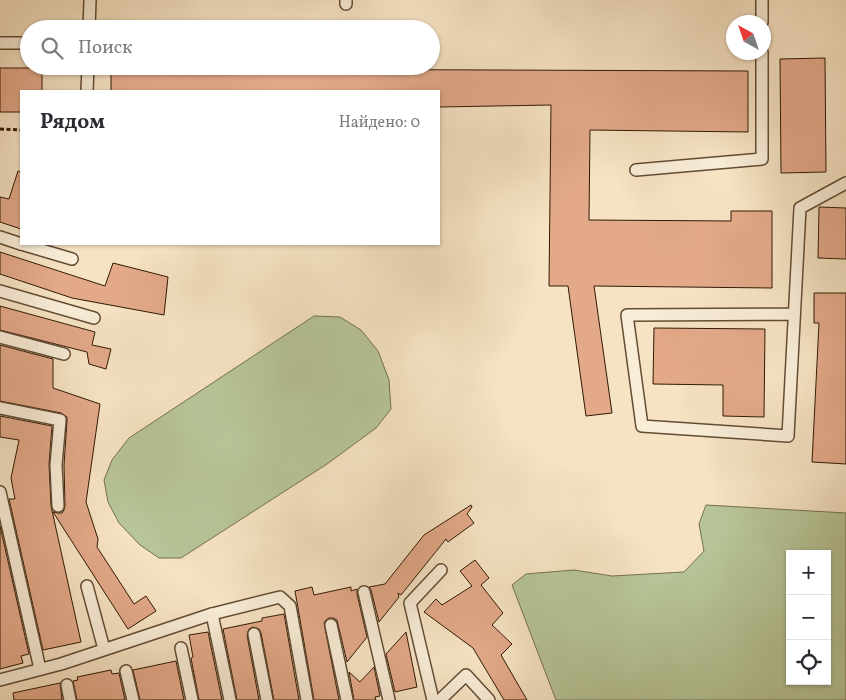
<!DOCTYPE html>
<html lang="ru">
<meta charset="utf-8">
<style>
:root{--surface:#fff;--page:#f7f7f7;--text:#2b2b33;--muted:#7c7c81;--line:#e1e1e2}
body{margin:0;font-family:Vollkorn,serif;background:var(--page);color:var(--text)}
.controls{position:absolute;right:15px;bottom:15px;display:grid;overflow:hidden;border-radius:0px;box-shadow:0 1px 4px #0004}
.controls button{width:45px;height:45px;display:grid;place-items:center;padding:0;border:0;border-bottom:1px solid var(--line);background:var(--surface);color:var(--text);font:25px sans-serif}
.compass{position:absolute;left:726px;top:15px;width:45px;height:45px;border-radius:50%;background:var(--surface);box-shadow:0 1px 4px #0004;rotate:320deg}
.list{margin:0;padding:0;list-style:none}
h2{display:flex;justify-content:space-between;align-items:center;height:65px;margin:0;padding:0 20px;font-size:21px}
h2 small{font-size:16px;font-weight:400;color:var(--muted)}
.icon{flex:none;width:28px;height:28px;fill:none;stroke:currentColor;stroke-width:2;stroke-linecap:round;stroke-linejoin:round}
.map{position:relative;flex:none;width:846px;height:700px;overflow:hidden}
.search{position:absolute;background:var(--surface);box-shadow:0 1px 4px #0004;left:20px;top:20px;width:420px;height:55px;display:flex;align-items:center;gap:12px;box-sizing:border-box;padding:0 18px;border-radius:28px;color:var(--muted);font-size:19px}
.panel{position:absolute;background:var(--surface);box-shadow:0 1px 4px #0004;left:20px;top:90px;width:420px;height:155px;border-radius:0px}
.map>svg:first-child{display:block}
</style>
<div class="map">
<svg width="846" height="700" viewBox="0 0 846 700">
<rect width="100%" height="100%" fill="#f6e3c3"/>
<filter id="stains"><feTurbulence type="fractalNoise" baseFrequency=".004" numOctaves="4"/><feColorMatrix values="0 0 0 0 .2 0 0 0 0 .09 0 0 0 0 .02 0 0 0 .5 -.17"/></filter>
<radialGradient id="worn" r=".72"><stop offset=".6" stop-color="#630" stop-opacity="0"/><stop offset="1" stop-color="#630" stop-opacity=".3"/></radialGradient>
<g fill="#b7c598" stroke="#74704e" fill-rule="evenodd">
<polygon points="314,316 340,317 361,330 378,351 389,380 391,409 376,428 327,464 181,558 159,558 140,545 119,523 108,502 104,480 112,460 129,438"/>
<path d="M706 505 846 513V700H556L512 585 526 574 574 570 612 576 684 572 704 551 699 524ZM790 554H827V681H790Z"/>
</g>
<g fill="#e3a989" stroke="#301a04">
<polygon points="825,58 826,172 781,173 780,59"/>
<polygon points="111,66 235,66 235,69 748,71 748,132 590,130 589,220 731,221 731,211 772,211 772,288 594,286 612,413 586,416 568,286 549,286 551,105 439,107 439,91 111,91"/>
<polygon points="0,68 42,68 42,91 21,91 21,112 0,112"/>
<polygon points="18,171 21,172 21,229 0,222 0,197 9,199"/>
<polygon points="819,207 846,208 846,259 818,258"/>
<polygon points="0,252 105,286 113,263 168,277 164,315 72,298 0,274"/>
<polygon points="814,293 846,293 846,464 812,462 819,323 814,323"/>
<polygon points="0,306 95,332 92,345 111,349 106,369 89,364 87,352 0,330"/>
<polygon points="654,328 765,329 764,417 723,416 723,385 653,384"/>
<polygon points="0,345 53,359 53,388 100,404 86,502 98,539 97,547 134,604 146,596 156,611 128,629 53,512 58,513 62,513 64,510 65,506 64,465 67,421 67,417 61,413 0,401"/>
<polygon points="0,416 52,426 49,464 51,506 81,642 43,650 9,499 15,499 11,478 19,440 0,437"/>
<polygon points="471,505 472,507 467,514 474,523 448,542 446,539 401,595 398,593 399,597 379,622 371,590 369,587 385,584 424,535"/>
<polygon points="0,526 29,654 21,656 23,663 0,669"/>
<polygon points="475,560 489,578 481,585 503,613 492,625 512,644 501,655 527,700 504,700 473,648 424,612 436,599 442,605 472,586 460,571"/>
<polygon points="312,587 314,595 351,587 351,591 357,589 357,594 367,637 347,662 337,620 333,618 329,618 326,620 324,623 339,700 314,700 295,591"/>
<polygon points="284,614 299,700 274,700 261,633 259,629 253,627 249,629 247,635 259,700 237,700 223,629 262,621 262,618"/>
<polygon points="208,632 222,700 199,700 191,658 193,657 189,635"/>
<polygon points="406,632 417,687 395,692 386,654"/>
<polygon points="176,661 184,700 140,700 133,670"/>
<polygon points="374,667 380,696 375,697 376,700 354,700 349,672 360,682"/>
<polygon points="111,670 112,674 119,673 125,700 77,700 73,681 78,680 77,677"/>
<polygon points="60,683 62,700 14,700 13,693"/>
</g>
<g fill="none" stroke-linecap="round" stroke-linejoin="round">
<g stroke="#624c34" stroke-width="14">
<g id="lane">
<polyline points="346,0 346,4"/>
<polyline points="762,22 762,0"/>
<polyline points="89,29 90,0"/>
<polyline points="0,43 29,43"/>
<polyline points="87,91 88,66"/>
<polyline points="636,170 762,159 762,52"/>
<polyline points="0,237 21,244"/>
<polyline points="21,244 72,259"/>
<polyline points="0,291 94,318"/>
<polyline points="794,314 627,315 642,426 788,436 800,208 846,183"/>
<polyline points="0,337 64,354"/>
<polyline points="0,408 60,420 56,465 58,506"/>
<polyline points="0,492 40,669"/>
<polyline points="87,586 104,649"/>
<polyline points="364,592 389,700"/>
<polyline points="212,614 230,700"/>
<polyline points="331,625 347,700"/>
<polyline points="254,634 267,700"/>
<polyline points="181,648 192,700"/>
<polyline points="126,671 133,700"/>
<polyline points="0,680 61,664 212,614 280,597 290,606 307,700"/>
<polyline points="67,685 70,700"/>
<polyline points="433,700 410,603 441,570"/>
<polyline points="440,700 466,675 489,700"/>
</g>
</g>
<polyline stroke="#301a04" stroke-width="3" stroke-dasharray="4 2.5" stroke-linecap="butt" points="0,129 21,130"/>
<use href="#lane" stroke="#f9edd8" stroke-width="11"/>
</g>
<rect width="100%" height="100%" filter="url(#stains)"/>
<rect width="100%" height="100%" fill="url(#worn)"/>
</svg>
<div class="controls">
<button>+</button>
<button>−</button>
<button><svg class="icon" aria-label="locate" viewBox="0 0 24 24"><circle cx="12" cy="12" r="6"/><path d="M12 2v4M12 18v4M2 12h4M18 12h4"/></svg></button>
</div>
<svg class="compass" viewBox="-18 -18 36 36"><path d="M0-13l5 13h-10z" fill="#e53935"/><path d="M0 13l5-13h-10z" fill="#7c7c81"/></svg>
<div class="search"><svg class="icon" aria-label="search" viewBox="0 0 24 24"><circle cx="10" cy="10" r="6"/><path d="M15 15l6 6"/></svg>Поиск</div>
<section class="panel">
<h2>Рядом<small>Найдено: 0</small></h2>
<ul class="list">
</ul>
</section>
</div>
